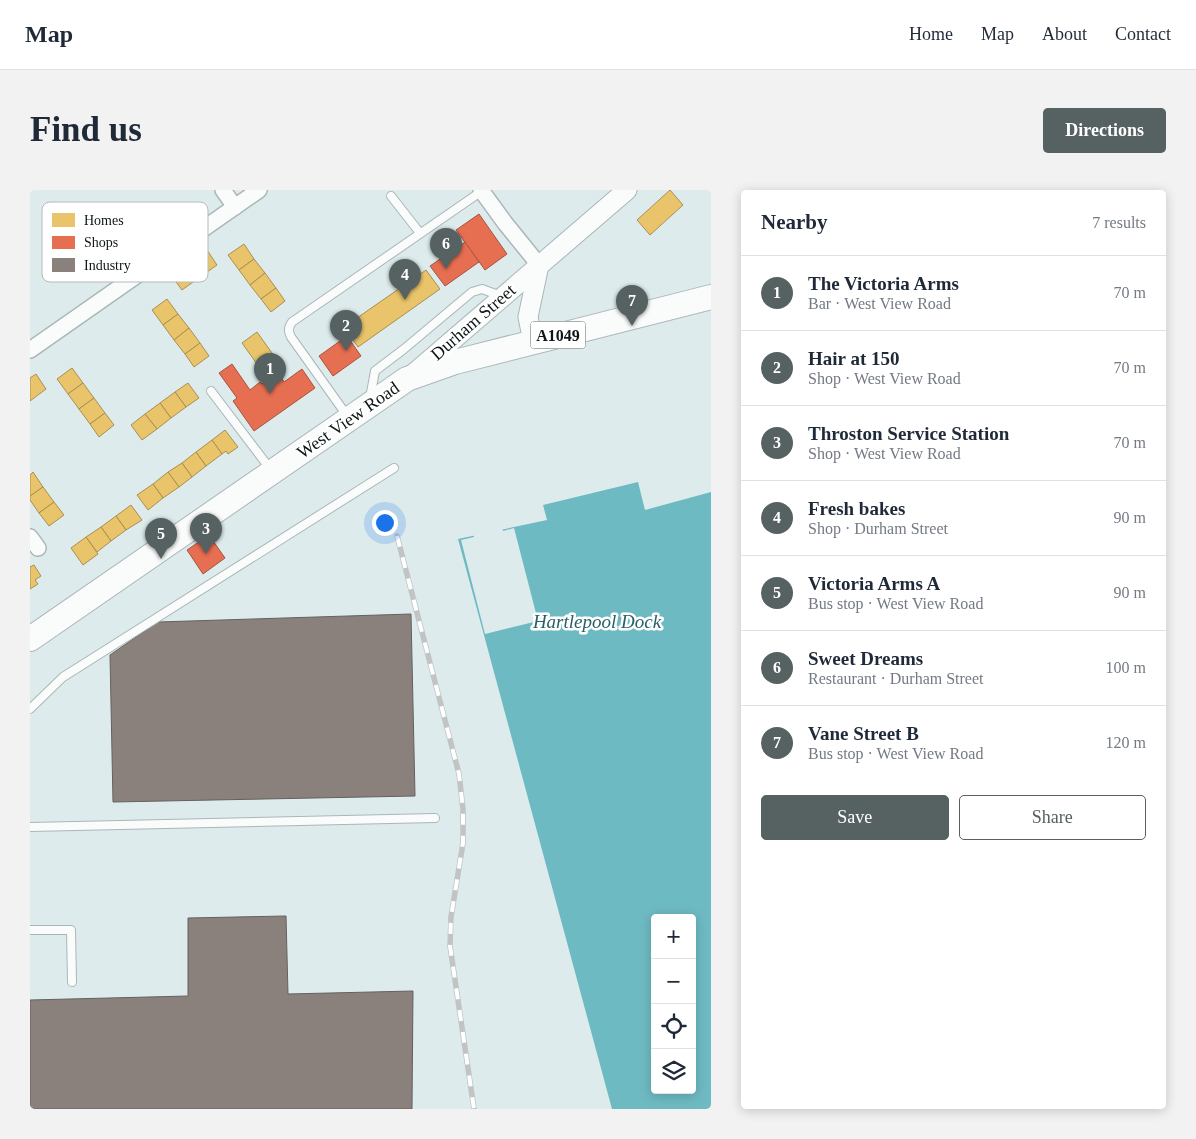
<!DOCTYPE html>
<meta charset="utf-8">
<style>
:root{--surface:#fff;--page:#f2f2f3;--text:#1f2937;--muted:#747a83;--line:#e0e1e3;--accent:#566162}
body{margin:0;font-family:"Times New Roman",serif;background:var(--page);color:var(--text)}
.controls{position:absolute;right:15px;bottom:15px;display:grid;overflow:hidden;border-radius:5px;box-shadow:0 2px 12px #0003}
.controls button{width:45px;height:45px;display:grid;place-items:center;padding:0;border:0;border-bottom:1px solid var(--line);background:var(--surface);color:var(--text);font:25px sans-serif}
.you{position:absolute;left:354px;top:332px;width:18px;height:18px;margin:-12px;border:4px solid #fff;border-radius:50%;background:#1a73e8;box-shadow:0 0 0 8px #1a73e833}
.badge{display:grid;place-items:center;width:32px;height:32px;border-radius:50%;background:var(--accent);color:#fff;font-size:16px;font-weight:700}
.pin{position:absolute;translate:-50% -41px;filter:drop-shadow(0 1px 2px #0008)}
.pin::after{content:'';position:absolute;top:26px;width:18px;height:15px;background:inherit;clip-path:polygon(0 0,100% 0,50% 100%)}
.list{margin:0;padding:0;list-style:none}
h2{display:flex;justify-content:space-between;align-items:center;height:65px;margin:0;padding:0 20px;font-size:21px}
h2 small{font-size:16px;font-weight:400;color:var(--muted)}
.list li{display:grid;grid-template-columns:32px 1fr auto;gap:15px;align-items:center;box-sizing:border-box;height:75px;padding:0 20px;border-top:1px solid var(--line)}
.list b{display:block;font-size:19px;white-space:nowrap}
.list p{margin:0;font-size:16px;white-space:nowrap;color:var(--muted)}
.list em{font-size:16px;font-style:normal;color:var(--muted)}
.actions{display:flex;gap:10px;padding:15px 20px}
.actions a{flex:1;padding:11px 0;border:1px solid var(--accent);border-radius:5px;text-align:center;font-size:18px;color:var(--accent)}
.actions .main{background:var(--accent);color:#fff}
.icon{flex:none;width:28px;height:28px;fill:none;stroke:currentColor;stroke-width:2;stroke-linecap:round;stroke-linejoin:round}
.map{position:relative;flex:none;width:681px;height:919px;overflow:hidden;border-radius:5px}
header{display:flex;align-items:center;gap:30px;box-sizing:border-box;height:70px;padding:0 25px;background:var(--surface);border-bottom:1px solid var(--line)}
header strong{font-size:24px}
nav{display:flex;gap:28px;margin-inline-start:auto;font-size:18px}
.intro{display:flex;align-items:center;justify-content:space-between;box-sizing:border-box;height:120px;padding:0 30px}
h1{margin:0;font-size:35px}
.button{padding:12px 22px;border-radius:5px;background:var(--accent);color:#fff;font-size:18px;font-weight:700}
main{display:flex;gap:30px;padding:0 30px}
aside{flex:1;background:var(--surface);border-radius:5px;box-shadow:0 2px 12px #0003}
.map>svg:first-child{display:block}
</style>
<header>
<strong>Map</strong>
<nav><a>Home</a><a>Map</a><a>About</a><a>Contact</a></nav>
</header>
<div class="intro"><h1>Find us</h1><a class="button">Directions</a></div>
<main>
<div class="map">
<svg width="681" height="919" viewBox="0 0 681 919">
<rect width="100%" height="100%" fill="#ddebed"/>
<path fill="#6ebac3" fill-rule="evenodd" d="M608 292 615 320 681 302V919H582L428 349 517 330 513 315ZM625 728H662V900H625Z"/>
<polygon fill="#ddebed" points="472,337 473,341 484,338 508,431 455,444 431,350 444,347 443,343"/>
<g fill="#e9c46a" stroke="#a79051">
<polygon points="640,0 653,15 620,45 607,30"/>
<polygon points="214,54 224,69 209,80 198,65"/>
<polygon points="177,60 187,75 170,87 159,72"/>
<polygon points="224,69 235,83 220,95 209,80"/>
<polygon points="159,72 170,87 152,100 141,85"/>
<polygon points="396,80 410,99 328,157 314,137"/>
<polygon points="235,83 246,98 231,109 220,95"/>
<polygon points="246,98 255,111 241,122 231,109"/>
<polygon points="137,109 148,124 133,135 122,120"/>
<polygon points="148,124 159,138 144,150 133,135"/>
<polygon points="159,138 170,153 155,164 144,150"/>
<polygon points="227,142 247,170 232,181 212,153"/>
<polygon points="170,153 179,166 164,177 155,164"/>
<polygon points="42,178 53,193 38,204 27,189"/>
<polygon points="6,184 16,199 0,211 0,188"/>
<polygon points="53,193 64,208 49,219 38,204"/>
<polygon points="158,193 169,208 156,217 145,202"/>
<polygon points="145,202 156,217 141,228 130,213"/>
<polygon points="64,208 75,223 60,234 49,219"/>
<polygon points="130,213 141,228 127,239 115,224"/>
<polygon points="75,223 84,235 69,247 60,234"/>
<polygon points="115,224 127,239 112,250 101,235"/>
<polygon points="195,240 208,257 198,264 196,261 192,264 182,250"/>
<polygon points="182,250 192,264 176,276 166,262"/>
<polygon points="166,262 176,276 162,287 152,273"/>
<polygon points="152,273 162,287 149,297 138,282"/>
<polygon points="3,282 13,297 0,306 0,285"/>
<polygon points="138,282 149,297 133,308 123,294"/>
<polygon points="123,294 133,308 118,320 107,305"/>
<polygon points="13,297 24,312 9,323 0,310 0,306"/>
<polygon points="24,312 34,325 19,336 9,323"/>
<polygon points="101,315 112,330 96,340 86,326"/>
<polygon points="86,326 96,340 81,351 71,337"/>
<polygon points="71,337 81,351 67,362 56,347"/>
<polygon points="56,347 68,364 53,375 41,358"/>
<polygon points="4,375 11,386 5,390 8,394 0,399 0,377"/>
</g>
<g fill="#e76f51" stroke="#a65440">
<polygon points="449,24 477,64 455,80 426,40"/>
<polygon points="435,52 449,72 415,96 400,76"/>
<polygon points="317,146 331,166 303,186 289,166"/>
<polygon points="202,174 220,200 230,192 232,194 248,182 254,192 272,179 285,198 224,241 203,211 207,208 189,183"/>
<polygon points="179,345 195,368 173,384 157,360"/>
</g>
<g fill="#8a817c" stroke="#64615e">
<polygon points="381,424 385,606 83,612 80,465 128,432"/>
<polygon points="256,726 258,804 383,801 382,919 0,919 0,810 158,806 158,728"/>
</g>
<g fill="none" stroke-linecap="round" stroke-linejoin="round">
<g stroke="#abb6b7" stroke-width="10">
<g id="service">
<polyline points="361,6 390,43"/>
<polyline points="181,201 241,280"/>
<polyline points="340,208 345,181 374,159 442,102 452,99 471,106"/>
<path d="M318 227 261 147C258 141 258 138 262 132L452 1"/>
<polyline points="0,519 33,487 364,278"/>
<polyline points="0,637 405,628"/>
<polyline points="0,740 41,740 42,792"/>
</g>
</g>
<g stroke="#abb6b7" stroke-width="18">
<g id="minor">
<polyline points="193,0 205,17"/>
<polyline points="451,0 475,33 509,75"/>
<polyline points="0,160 229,0"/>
<polyline points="0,347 8,358"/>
</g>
</g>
<g stroke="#abb6b7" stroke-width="21">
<g id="tertiary">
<polyline points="503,152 498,127 509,75"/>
<polyline points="382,185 597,0"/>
</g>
</g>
<g stroke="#abb6b7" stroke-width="26">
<polyline id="primary" points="0,449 377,189 425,172 681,107"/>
</g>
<use href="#service" stroke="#fafcfc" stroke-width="8"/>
<use href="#minor" stroke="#fafcfc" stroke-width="15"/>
<use href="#tertiary" stroke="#fafcfc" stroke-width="19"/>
<use href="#primary" stroke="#fafcfc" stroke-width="24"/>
<g stroke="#c0c4c5" stroke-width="5.5">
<polyline id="rail" points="367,346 429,584 433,619 433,653 421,727 420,756 444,919"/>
</g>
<use href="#rail" stroke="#fff" stroke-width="4" stroke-dasharray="11" stroke-linecap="butt"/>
</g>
<g text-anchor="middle" stroke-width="5" stroke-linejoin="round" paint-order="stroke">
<rect fill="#fff" stroke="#565c5d" stroke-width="1" x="500.5" y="131.5" width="55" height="27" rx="4"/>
<g font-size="16" font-weight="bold" fill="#0d1617">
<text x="528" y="151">A1049</text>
</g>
<g font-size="18" fill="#0d1617" stroke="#fff">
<text transform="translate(443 132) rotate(-41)" y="6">Durham Street</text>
<text transform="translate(318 230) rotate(-35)" y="6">West View Road</text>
</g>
<g font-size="19" font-style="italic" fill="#286067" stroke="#fff">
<text x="567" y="438">Hartlepool Dock</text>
</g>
</g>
<rect x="12" y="12" width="166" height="80" rx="8" fill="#fff" stroke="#b6b9b9" stroke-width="1"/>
<rect x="22" y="23" width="23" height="14" fill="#e9c46a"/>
<rect x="22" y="46" width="23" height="13" fill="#e76f51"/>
<rect x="22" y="68" width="23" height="14" fill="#8a817c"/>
<g font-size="14" fill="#0d1617">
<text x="54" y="35">Homes</text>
<text x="54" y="57">Shops</text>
<text x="54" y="80">Industry</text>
</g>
</svg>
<div class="controls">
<button>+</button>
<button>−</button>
<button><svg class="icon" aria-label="locate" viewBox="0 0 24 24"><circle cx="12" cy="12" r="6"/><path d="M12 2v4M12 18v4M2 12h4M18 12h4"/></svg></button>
<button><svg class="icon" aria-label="layers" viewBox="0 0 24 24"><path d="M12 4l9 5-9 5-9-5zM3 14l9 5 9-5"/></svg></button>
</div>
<div class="you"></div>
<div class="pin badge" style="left:240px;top:204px">1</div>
<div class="pin badge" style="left:316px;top:161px">2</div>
<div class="pin badge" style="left:176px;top:364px">3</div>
<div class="pin badge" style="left:375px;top:110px">4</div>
<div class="pin badge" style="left:131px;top:369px">5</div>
<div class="pin badge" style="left:416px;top:79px">6</div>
<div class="pin badge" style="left:602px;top:136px">7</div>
</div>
<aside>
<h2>Nearby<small>7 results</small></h2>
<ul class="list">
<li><span class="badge">1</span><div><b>The Victoria Arms</b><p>Bar · West View Road</p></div><em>70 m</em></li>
<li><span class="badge">2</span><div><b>Hair at 150</b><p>Shop · West View Road</p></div><em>70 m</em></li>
<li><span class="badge">3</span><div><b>Throston Service Station</b><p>Shop · West View Road</p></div><em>70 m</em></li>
<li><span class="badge">4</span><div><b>Fresh bakes</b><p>Shop · Durham Street</p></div><em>90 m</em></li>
<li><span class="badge">5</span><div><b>Victoria Arms A</b><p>Bus stop · West View Road</p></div><em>90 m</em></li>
<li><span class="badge">6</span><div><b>Sweet Dreams</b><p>Restaurant · Durham Street</p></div><em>100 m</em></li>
<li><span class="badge">7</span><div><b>Vane Street B</b><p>Bus stop · West View Road</p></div><em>120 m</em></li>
</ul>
<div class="actions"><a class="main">Save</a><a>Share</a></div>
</aside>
</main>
